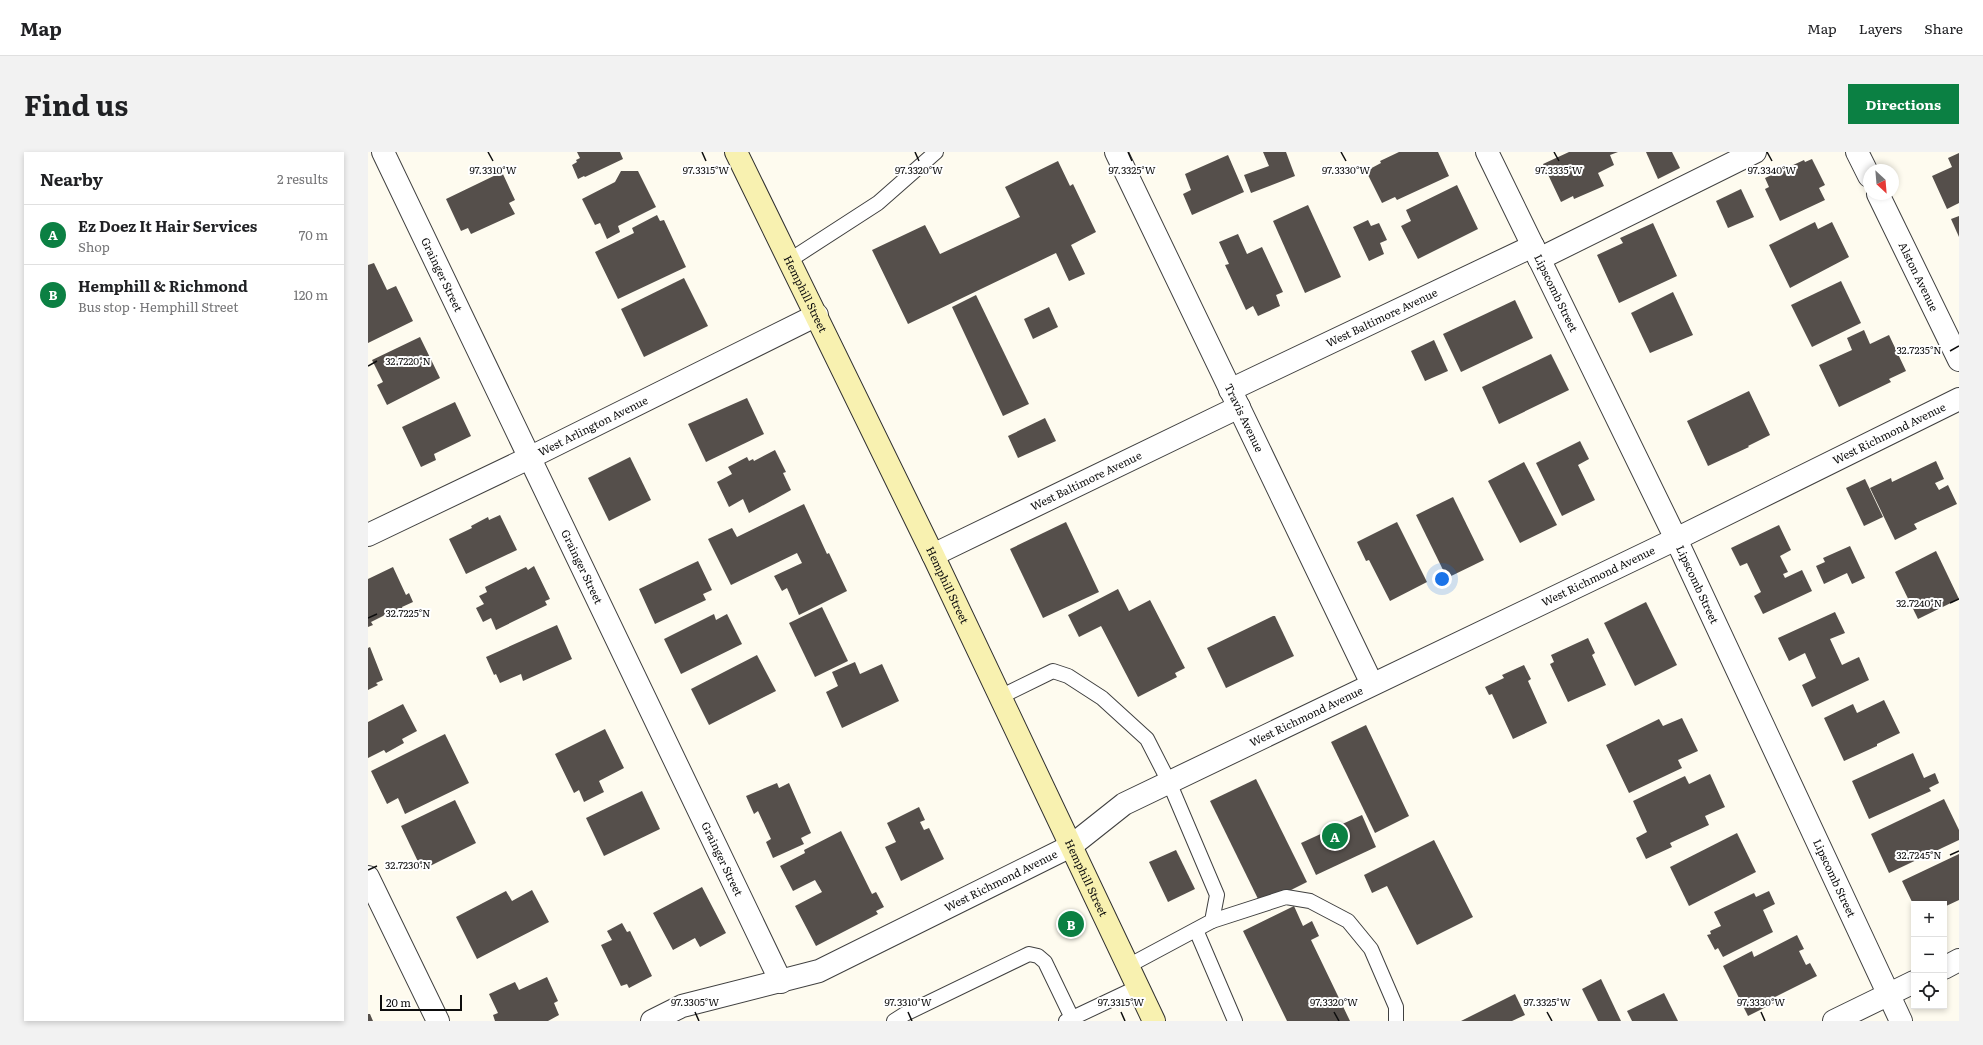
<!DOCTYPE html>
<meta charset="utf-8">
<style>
:root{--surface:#fff;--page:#f2f2f2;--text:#202124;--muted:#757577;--line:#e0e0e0;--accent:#0b8043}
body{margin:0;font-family:Literata,serif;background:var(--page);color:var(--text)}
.controls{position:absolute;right:12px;bottom:12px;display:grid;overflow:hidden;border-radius:0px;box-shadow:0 2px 6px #0003}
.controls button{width:36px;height:36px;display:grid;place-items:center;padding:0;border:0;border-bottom:1px solid var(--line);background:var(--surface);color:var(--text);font:20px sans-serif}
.compass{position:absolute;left:1495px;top:12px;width:36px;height:36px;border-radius:50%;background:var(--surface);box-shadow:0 2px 6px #0003;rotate:154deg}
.scale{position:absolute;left:12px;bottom:10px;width:82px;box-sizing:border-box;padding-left:4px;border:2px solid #0d0d0d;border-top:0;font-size:11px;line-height:14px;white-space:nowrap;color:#0d0d0d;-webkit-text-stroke:3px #fff;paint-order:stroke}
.you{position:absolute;left:1074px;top:427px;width:14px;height:14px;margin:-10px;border:3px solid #fff;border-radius:50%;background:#1a73e8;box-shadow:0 0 0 6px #1a73e833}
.badge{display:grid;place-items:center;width:26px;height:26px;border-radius:50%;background:var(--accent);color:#fff;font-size:13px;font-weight:700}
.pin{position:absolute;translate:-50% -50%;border:2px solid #fff;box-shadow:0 1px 4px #0006}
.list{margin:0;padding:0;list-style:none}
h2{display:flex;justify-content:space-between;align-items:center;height:52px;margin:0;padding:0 16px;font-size:17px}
h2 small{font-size:13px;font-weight:400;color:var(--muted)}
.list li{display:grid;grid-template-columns:26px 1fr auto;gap:12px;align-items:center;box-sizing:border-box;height:60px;padding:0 16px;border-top:1px solid var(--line)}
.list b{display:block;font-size:15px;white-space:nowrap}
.list p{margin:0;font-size:13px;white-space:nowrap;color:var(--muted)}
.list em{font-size:13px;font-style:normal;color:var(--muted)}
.icon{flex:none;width:22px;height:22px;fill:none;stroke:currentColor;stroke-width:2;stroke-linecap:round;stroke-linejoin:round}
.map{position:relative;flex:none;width:1591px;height:869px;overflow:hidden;border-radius:0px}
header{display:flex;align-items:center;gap:24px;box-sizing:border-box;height:56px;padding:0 20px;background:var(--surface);border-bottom:1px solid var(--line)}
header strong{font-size:19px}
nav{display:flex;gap:22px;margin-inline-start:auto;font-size:14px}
.intro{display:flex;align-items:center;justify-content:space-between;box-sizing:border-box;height:96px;padding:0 24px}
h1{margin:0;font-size:28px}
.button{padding:10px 18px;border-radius:0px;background:var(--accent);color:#fff;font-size:14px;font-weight:700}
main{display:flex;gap:24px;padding:0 24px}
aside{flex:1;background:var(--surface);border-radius:0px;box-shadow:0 2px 6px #0003}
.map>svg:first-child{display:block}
</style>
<header>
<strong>Map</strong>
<nav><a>Map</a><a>Layers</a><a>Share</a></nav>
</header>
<div class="intro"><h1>Find us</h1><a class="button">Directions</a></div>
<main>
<aside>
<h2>Nearby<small>2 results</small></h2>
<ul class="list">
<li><span class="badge">A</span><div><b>Ez Doez It Hair Services</b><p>Shop</p></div><em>70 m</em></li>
<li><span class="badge">B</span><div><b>Hemphill &amp; Richmond</b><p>Bus stop · Hemphill Street</p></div><em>120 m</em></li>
</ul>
</aside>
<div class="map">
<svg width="1591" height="869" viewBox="0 0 1591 869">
<rect width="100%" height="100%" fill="#fefbef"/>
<g fill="#554f4b">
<polygon points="209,0 252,0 255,7 217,25 216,24 210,27 204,13 209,10 208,8 212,6"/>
<polygon points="895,0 918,0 927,24 883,41 876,23 901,14"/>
<polygon points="1031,0 1070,0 1081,24 1029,48 1027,45 1014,51 998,19 1013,11 1012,9"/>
<polygon points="1201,0 1250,0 1242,3 1246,13 1230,21 1236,34 1206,47 1205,44 1193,50 1175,12"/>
<polygon points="1278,0 1304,0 1312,16 1290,27"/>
<polygon points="1591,1 1591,51 1579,57 1564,24 1584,15 1580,6"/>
<polygon points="860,3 876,40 824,63 815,42 823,38 817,22"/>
<polygon points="1444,7 1457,33 1451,36 1457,48 1412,69 1397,37 1401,35 1397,26 1436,8 1437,10"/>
<polygon points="690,9 702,34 705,32 728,80 703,93 717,122 701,129 688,101 540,172 504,98 557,73 572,102 652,65 637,35"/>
<polygon points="253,19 270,19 288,55 250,74 252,80 239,87 232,71 227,73 214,47 247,30"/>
<polygon points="134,20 147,48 141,51 147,62 103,82 100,76 93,79 78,47"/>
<polygon points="1089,33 1110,77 1050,107 1033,74 1043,69 1038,58"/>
<polygon points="1373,37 1386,65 1360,76 1348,49"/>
<polygon points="940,53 973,125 937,141 905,69"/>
<polygon points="289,63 292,69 296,68 318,115 250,147 227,100 266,81 264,76"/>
<polygon points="1591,64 1591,85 1583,67"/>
<polygon points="1000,68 1003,74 1011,71 1019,88 1012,91 1016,102 1001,109 985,75"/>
<polygon points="1447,70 1450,77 1464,70 1481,105 1422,136 1401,93"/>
<polygon points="1285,71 1309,124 1251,151 1229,103 1255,91 1252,86"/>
<polygon points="870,82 879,102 894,95 915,140 908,143 912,154 890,164 885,154 878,158 857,113 861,112 851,90"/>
<polygon points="6,111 19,138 28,134 45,169 0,191 0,113"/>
<polygon points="316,126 340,174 276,205 253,157"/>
<polygon points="1473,129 1493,171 1444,195 1423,153"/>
<polygon points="1305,140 1325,183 1282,201 1263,161"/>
<polygon points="608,143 661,252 635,264 584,155"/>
<polygon points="1147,148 1165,186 1093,220 1075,182"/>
<polygon points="681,155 690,175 665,187 656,167"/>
<polygon points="1496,178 1502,192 1521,183 1538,219 1521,227 1523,230 1471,255 1451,213 1484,198 1479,186"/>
<polygon points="52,185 72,226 19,253 9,233 15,230 4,208"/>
<polygon points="1066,188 1080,219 1057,229 1043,199"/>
<polygon points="1183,202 1201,238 1131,272 1114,235"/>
<polygon points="1381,239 1402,283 1380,294 1381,295 1340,314 1319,269"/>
<polygon points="379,246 396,282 338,310 320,272"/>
<polygon points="87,250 103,284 66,302 68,308 53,315 34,275"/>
<polygon points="677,266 688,289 650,306 640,284"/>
<polygon points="1212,289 1221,307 1210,313 1227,348 1194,364 1168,311"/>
<polygon points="407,298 418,320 415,321 423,338 381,361 375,347 361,355 349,330 364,322 360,315 379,305 381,309 385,307 386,309"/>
<polygon points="262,305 283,348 241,369 220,326"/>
<polygon points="1568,309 1576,327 1567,331 1571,338 1580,333 1589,352 1546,372 1549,377 1527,388 1502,336 1523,326 1524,330"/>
<polygon points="1156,310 1189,373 1152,391 1120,329"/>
<polygon points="1497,327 1515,365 1496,374 1478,336"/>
<polygon points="1085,345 1116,408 1079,426 1048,363"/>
<polygon points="436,352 459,402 461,401 479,439 431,463 419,436 414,439 406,424 434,411 429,401 363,433 340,387 364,376 369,385"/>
<polygon points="132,363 149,398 98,422 81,387 104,376 103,374 120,365 121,368"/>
<polygon points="698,370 731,440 675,466 642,397"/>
<polygon points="1029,370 1059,430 1022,449 1001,408 998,409 989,390"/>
<polygon points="1411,373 1423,398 1412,404 1420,420 1415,422 1417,426 1434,418 1444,439 1395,462 1386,444 1393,440 1379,411 1372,414 1363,396"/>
<polygon points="1482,394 1497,426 1484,432 1479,421 1456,432 1448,414 1457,410 1455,406"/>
<polygon points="1568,399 1591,447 1550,467 1527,420"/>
<polygon points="330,409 344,438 335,442 338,448 287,472 271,437"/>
<polygon points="166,414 182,447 177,449 179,453 128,478 123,466 115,470 108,456 116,452 111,444 119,440 117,435 158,415 160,418"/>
<polygon points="25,415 38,443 41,441 45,450 34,455 35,458 20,465 19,462 3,470 5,473 0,475 0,427"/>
<polygon points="750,437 761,459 782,448 817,516 807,521 809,525 770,545 733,474 711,485 700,463"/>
<polygon points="1278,450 1309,513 1267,534 1236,471"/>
<polygon points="454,455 480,509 447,525 421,471"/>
<polygon points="1467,460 1477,481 1462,487 1474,513 1491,505 1501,528 1444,555 1434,533 1448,526 1437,501 1421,509 1410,486"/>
<polygon points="346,462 348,468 359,462 374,492 313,522 296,487"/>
<polygon points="905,464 907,464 926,504 858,536 839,496"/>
<polygon points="189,473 204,507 155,529 153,522 132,531 128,522 126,523 118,505"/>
<polygon points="1220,486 1227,501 1224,503 1238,533 1200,550 1182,512 1186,510 1183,503"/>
<polygon points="2,495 15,528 8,531 10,533 0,538 0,496"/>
<polygon points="389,503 408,539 341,573 323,537"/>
<polygon points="487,510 492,522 514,512 531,549 474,576 458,540 470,534 464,520"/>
<polygon points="1156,513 1163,527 1160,529 1179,571 1145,587 1124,542 1121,543 1117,535 1136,526 1134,523"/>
<polygon points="1516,548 1532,581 1509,592 1509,594 1476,609 1456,566 1485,552 1489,561"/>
<polygon points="35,552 49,579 34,587 36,591 18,601 16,598 0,606 0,570"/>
<polygon points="1314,566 1330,599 1310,608 1314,616 1261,641 1238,593 1291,567 1295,574"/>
<polygon points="998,573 1041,664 1007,681 963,590"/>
<polygon points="237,577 256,616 231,629 236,640 216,650 211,638 206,641 187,602"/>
<polygon points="77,582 101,631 37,662 30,646 19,652 3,619"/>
<polygon points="1545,601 1556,626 1567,621 1571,631 1561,636 1563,639 1501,667 1484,629"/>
<polygon points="1342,622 1357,655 1337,664 1341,673 1302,691 1304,695 1278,707 1268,686 1279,680 1265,649 1317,624 1321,632"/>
<polygon points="888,627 939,730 893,753 842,649"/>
<polygon points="409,631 411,636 421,631 443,681 433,686 436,692 405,706 398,690 403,687 390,659 386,662 378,644"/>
<polygon points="274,639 292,677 236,704 218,666"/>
<polygon points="1576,647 1591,678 1591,688 1521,721 1503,682"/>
<polygon points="87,648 108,691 54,718 33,674"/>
<polygon points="551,655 557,668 552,670 556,678 561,676 576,707 533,729 517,695 528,690 519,671"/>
<polygon points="994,663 1008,695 948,723 933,691"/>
<polygon points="473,679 504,742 508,740 516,755 508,759 510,762 448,794 427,754 454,740 447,728 425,739 412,714 437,701 436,698"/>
<polygon points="1369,681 1388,720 1321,754 1302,715"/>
<polygon points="1066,688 1105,765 1049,793 1019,734 1004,741 996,723"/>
<polygon points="808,698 827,737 800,750 781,710"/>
<polygon points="1591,702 1591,748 1576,755 1576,752 1545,752 1534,729"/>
<polygon points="334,735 358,781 332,795 327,786 305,798 285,761"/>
<polygon points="164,738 181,770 109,807 88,765 138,739 144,749"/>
<polygon points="1401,739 1407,752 1395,758 1405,780 1355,805 1350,796 1347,798 1339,783 1343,782 1342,779 1353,774 1346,760 1386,741 1388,745"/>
<polygon points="926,754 935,774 944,769 951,784 943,788 982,869 919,869 875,779"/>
<polygon points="254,771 259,780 262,779 284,824 261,836 259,832 253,834 233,793 244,788 239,779"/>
<polygon points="1429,783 1436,797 1431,799 1438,813 1442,811 1449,824 1407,845 1410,849 1380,864 1355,814 1384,799 1386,805"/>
<polygon points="179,825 190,849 186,851 191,863 180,869 127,869 125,863 130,861 121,842 147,830 151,838"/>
<polygon points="1233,827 1253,869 1230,869 1214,837"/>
<polygon points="1296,841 1310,869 1264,869 1259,859"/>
<polygon points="1147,842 1157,863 1144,869 1093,869"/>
<polygon points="0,862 2,862 5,869 0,869"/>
</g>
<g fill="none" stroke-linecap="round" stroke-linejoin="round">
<g stroke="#404040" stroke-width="16">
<g id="service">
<polyline points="422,108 510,51 568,0"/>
<polyline points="632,545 685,519 700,524 734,546 779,587 801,630 849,743 844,769 760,814"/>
<polyline points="844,769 918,745 942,749 980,769 1003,797 1028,855 1028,869"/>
<polyline points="828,778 867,869"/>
<polyline points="526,869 537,862 661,802 670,804 677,810 704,866"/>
<polyline points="698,869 770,835"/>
</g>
</g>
<g stroke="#404040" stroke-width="24">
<g id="minor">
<path id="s1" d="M15 0 413 830"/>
<path id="s2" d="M748 0 1004 532"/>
<path id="s3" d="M1119 0 1308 387 1533 869"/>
<polyline points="1489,0 1501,24"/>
<path id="s4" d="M1510 42 1591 208"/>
<polyline points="1171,107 1387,0"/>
<path id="s5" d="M862 238 1165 94"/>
<path id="s6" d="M0 383 161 306 449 163"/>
<path id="s7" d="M565 403 871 255"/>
<polyline points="0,725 70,869"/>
<polyline points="1576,816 1591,808"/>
<path id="s8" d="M284 869 314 854 451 819 703 694 756 652 1308 387 1591 247"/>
<polyline points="1466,869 1546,830"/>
</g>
</g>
<g stroke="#2f2f2f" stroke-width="24">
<g id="secondary">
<path id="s9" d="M368 0 565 403 786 869"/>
</g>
</g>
<use href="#service" stroke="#fff" stroke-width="14"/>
<use href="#minor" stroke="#fff" stroke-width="22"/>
<use href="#secondary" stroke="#f8f1b0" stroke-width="22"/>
</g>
<path fill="none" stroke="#0d0d0d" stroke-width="1.5" d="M120 0 125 9M334 0 338 9M547 0 551 9M760 0 764 9M973 0 978 9M1186 0 1191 9M1399 0 1404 9M1582 199 1591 194M0 214 9 209M1582 451 1591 447M0 466 9 462M1582 703 1591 699M0 718 9 714M327 860 331 869M540 860 544 869M753 860 757 869M966 860 971 869M1179 860 1184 869M1393 860 1397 869"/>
<g text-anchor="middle" stroke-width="4" stroke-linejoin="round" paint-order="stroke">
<g font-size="11" fill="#0d0d0d" stroke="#fff">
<text dy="4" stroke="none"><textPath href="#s1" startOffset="136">Grainger Street</textPath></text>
<text dy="4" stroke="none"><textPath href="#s4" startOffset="92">Alston Avenue</textPath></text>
<text dy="4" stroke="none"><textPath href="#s3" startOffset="157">Lipscomb Street</textPath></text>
<text dy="4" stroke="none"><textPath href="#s9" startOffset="158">Hemphill Street</textPath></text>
<text dy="4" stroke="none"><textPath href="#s5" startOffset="168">West Baltimore Avenue</textPath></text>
<text dy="4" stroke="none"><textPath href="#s2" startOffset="295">Travis Avenue</textPath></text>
<text dy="4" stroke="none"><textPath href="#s6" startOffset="250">West Arlington Avenue</textPath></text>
<text dy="4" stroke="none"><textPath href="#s8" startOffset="1374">West Richmond Avenue</textPath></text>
<text dy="4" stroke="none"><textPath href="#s7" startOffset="170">West Baltimore Avenue</textPath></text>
<text dy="4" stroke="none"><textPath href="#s1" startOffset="460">Grainger Street</textPath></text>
<text dy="4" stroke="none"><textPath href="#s8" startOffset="1050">West Richmond Avenue</textPath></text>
<text dy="4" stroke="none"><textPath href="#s3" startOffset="481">Lipscomb Street</textPath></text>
<text dy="4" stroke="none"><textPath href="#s9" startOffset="482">Hemphill Street</textPath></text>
<text dy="4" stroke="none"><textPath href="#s8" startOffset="726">West Richmond Avenue</textPath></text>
<text dy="4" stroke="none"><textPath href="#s1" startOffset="784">Grainger Street</textPath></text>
<text dy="4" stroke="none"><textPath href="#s9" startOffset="806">Hemphill Street</textPath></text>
<text dy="4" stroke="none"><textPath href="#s3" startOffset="805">Lipscomb Street</textPath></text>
<text dy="4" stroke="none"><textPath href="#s8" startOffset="378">West Richmond Avenue</textPath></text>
</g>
</g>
<g font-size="10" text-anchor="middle" fill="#0d0d0d" stroke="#fff" stroke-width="4" stroke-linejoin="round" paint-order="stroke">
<text x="125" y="22">97.3310°W</text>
<text x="338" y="22">97.3315°W</text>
<text x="551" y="22">97.3320°W</text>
<text x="764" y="22">97.3325°W</text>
<text x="978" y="22">97.3330°W</text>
<text x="1191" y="22">97.3335°W</text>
<text x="1404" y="22">97.3340°W</text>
<text x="1551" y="202">32.7235°N</text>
<text x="40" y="213">32.7220°N</text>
<text x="1551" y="455">32.7240°N</text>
<text x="40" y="465">32.7225°N</text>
<text x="1551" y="707">32.7245°N</text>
<text x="40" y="717">32.7230°N</text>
<text x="327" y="854">97.3305°W</text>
<text x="540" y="854">97.3310°W</text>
<text x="753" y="854">97.3315°W</text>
<text x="966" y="854">97.3320°W</text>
<text x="1179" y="854">97.3325°W</text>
<text x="1393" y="854">97.3330°W</text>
</g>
</svg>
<div class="controls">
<button>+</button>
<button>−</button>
<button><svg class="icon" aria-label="locate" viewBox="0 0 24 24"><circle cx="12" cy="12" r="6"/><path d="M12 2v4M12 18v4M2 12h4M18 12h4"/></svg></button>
</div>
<svg class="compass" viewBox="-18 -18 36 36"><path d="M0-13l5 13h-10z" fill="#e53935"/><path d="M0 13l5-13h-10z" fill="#757577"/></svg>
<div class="scale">20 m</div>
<div class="you"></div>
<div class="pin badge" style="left:967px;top:684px">A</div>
<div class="pin badge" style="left:703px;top:772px">B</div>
</div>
</main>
